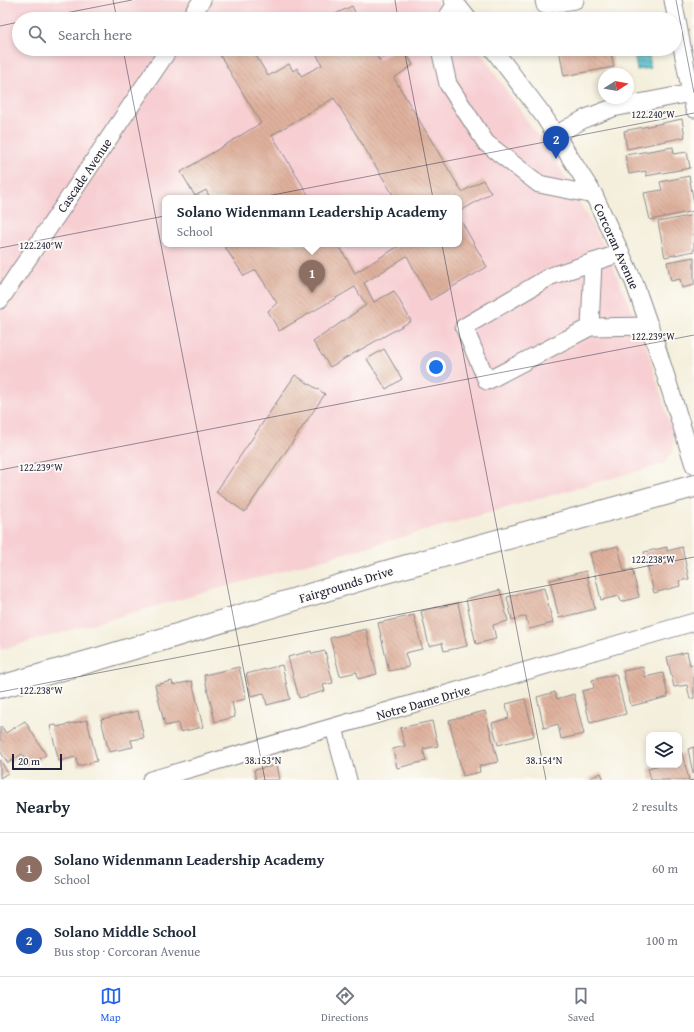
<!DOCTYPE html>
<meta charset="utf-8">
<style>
:root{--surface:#fff;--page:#f6f6f7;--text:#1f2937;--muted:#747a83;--line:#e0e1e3;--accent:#2563eb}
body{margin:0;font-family:"Gentium Book Plus",serif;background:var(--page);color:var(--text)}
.controls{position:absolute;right:12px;bottom:12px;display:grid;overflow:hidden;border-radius:8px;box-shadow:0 2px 6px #0003}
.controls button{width:36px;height:36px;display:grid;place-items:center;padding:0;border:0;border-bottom:1px solid var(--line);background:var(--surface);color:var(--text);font:20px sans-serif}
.compass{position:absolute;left:598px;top:68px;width:36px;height:36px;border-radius:50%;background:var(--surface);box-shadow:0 2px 6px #0003;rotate:79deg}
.scale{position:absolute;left:12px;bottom:10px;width:50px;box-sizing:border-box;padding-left:4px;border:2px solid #22223b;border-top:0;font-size:11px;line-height:14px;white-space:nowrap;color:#22223b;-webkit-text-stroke:3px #fdfcf7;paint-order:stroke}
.you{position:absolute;left:436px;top:367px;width:14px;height:14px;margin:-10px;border:3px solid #fff;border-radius:50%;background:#1a73e8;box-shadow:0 0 0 6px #1a73e833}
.badge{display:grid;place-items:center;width:26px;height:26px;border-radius:50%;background:var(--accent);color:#fff;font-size:13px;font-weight:700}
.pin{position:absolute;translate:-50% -33px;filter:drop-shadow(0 1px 2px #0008)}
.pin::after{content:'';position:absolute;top:21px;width:14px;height:12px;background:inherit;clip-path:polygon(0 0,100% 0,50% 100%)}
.popup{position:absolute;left:162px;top:195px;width:300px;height:52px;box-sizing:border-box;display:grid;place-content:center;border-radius:8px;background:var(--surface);filter:drop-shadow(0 1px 3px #0005);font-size:13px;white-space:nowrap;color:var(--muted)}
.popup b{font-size:15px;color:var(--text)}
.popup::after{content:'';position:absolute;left:50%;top:100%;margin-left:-8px;border:8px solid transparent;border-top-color:var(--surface)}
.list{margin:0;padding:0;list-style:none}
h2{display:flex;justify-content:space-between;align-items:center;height:52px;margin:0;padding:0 16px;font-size:17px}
h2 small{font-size:13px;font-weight:400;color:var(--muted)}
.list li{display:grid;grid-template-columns:26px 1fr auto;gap:12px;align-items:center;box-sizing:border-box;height:72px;padding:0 16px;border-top:1px solid var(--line)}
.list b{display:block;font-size:15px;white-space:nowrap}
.list p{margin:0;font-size:13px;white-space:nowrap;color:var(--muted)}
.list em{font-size:13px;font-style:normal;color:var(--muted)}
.icon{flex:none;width:22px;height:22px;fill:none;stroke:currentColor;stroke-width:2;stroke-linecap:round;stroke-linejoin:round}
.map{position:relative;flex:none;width:694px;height:780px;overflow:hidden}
.search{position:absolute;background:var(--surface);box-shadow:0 2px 6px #0003;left:12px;right:12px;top:12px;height:44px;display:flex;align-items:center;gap:10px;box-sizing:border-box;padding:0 14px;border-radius:22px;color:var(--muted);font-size:15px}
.sheet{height:196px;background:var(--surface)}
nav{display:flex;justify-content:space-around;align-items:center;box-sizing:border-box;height:56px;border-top:1px solid var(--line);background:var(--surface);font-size:11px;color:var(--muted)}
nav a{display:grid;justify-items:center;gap:2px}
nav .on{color:var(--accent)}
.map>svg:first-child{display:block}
</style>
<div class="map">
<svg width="694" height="780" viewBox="0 0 694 780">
<defs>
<pattern id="water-rules" width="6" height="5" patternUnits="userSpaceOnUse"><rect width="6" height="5" fill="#50bdc9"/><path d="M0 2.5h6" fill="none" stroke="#4299a4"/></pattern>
<pattern id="building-back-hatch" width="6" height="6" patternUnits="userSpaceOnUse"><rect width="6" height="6" fill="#dfb19d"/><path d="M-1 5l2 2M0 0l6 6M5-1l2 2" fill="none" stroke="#bf9888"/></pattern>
</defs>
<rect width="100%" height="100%" fill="#fdfcf7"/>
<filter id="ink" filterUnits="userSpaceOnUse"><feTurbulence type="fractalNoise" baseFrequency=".025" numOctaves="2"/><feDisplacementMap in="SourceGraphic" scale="8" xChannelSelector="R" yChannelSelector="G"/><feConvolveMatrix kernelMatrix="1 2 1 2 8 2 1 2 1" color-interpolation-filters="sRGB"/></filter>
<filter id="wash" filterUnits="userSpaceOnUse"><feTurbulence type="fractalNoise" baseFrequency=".012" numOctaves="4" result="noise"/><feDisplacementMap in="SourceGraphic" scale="16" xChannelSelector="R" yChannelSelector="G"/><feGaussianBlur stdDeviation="0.9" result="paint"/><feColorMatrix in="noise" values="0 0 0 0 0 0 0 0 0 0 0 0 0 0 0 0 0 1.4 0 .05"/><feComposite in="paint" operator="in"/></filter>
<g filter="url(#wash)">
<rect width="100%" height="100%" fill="#f4efdc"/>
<path fill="#f7cfd3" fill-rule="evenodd" d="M0 0H434L453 19H19V49H478L561 169 605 248 644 338 674 437 673 451 663 464 0 650ZM165 198H459V244H165Z"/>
<polygon fill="url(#water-rules)" stroke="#397082" points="633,49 648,49 651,68 637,70"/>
<g id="blocks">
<g fill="url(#building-back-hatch)">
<polygon points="352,6 358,19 325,19"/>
<polygon points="223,49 252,49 268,76 289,64 293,71 297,68 301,76 322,65 314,49 374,49 379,60 398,49 409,49 410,51 407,54 413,65 394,78 462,192 483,180 491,193 459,212 459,198 395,198 334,98 272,135 310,198 210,198 206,190 195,196 181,172 261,123 218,52"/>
<polygon points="559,49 610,49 614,67 564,76"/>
<polygon points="682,119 685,137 627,149 624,131"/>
<polygon points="673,147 674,154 687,152 690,168 646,176 646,171 629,174 625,155"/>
<polygon points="689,176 694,203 694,211 650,220 644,193 662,190 660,182"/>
<polygon points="694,215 694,251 665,257 658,222"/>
<polygon points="459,217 487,267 430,300 407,256 364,283 374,302 394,291 411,321 330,367 313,342 366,305 355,287 279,331 268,311 277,303 256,270 244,276 223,244 338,244 355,273 402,244 459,244"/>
<polygon points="694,257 694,285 682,288 680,279 671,281 667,262"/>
<polygon points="384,349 402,379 386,389 367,359"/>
<polygon points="295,375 325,394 245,512 216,492"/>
<polygon points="618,546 624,571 632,569 639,597 621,602 619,596 601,600 590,553"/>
<polygon points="667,547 667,551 682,547 689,579 679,581 680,586 654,593 644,552"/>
<polygon points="586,571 595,609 559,618 550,580"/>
<polygon points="544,588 553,623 529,629 526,616 512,620 507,597"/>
<polygon points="500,590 508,621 493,625 496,639 476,644 466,599"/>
<polygon points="458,603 467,646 444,651 442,643 429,646 421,611"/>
<polygon points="414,615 422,649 405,653 409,667 389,671 378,623"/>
<polygon points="366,629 377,674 358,679 357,672 340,676 330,638"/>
<polygon points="311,651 312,654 325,651 333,683 323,685 325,691 299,698 288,657"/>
<polygon points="687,652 690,665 694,664 694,698 690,699 687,685 674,687 667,657"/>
<polygon points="282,665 290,699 267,705 264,693 251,696 246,674"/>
<polygon points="239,667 246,699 232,702 235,717 215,722 204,675"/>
<polygon points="643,667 645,677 663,673 668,697 631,706 623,671"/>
<polygon points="616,674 626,714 590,723 582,691 594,688 592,680"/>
<polygon points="172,681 173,685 192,681 203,727 180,732 178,723 165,726 155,685"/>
<polygon points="555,692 557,699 574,694 584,734 561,739 558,724 544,728 537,697"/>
<polygon points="525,699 534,736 498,745 492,723 509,718 506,704"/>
<polygon points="138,711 144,738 131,740 133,747 109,752 101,719"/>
<polygon points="485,711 498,762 479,766 480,772 463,776 449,720"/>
<polygon points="87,720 97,761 78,766 76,757 59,761 50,726 56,725 57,727"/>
<polygon points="25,721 46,755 29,766 22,754 8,763 0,751 0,727 1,726 6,733"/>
<polygon points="432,721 438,746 423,749 426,761 397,768 393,749 405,746 400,728"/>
<polygon points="694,747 694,774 693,774 688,749"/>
<polygon points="682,753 689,780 651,780 648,768 659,765 679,765 679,754"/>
<polygon points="0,760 8,773 0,778"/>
<polygon points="277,765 280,780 256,780 254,770"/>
<polygon points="601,773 604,780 587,780"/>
</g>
</g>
</g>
<g filter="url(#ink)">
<use href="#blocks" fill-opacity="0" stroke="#8b888c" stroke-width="1"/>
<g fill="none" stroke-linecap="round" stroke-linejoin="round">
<g stroke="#8b888c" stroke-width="19">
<g id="minor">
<polyline points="453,0 468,19"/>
<polyline points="544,0 545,5 575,0"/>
<polyline points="673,0 694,109"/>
<polyline points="189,19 202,0"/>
<polyline points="446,19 456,4"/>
<polyline points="440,49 448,84 486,143 539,184 594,195"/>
<polyline points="493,49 543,115 594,195 634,282 656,345 694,465"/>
<polyline points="555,135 586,118 613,108 691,93"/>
<polyline points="621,253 551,276 464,327 487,381 590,327 650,326"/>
<polyline points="0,300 169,49"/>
<polyline points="590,327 593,262"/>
<polyline points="334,728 348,780"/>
<polyline points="151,780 694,622"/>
</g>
</g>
<g stroke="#8b888c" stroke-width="24">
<polyline id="major" points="0,687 101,658 382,573 694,486"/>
</g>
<use href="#minor" stroke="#fff" stroke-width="17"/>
<use href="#major" stroke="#fff" stroke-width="22"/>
</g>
</g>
<path fill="none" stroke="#22223b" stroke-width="1" stroke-opacity="0.45" d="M113 0 117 19M395 0 398 19M676 0 694 93M35 19 132 0M0 26 19 22M123 49 265 780M404 49 546 780M0 248 694 113M0 470 694 335M0 692 694 557M690 780 694 779"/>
<g text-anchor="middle" stroke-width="3.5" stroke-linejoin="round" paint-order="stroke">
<g font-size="13" fill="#22223b" stroke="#fdfcf7">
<text transform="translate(84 175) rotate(-56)" y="5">Cascade Avenue</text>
<text transform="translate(617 246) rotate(66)" y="5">Corcoran Avenue</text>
<text transform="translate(346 584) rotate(-17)" y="5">Fairgrounds Drive</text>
<text transform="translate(423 702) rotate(-16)" y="5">Notre Dame Drive</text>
</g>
</g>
<g font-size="10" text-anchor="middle" fill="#22223b" stroke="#fdfcf7" stroke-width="3.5" stroke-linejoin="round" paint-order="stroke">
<text x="653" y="118">122.240°W</text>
<text x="41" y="249">122.240°W</text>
<text x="653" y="340">122.239°W</text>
<text x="41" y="471">122.239°W</text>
<text x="653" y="563">122.238°W</text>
<text x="41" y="694">122.238°W</text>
<text x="263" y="764">38.153°N</text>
<text x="544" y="764">38.154°N</text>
</g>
</svg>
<div class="controls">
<button><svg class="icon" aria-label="layers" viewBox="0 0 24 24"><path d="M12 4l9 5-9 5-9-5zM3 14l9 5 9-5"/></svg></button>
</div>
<svg class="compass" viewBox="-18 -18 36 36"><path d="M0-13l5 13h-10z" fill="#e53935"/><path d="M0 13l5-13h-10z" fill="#747a83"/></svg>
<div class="scale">20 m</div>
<div class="you"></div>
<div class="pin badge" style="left:312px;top:293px;background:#8d6e63">1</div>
<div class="popup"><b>Solano Widenmann Leadership Academy</b>School</div>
<div class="pin badge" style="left:556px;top:159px;background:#1a4fb4">2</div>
<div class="search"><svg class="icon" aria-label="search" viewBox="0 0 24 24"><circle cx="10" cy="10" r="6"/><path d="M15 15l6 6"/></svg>Search here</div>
</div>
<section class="sheet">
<h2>Nearby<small>2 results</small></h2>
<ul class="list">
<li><span class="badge" style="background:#8d6e63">1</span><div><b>Solano Widenmann Leadership Academy</b><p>School</p></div><em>60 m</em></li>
<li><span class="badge" style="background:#1a4fb4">2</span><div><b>Solano Middle School</b><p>Bus stop · Corcoran Avenue</p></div><em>100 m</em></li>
</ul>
</section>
<nav>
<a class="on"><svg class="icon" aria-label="map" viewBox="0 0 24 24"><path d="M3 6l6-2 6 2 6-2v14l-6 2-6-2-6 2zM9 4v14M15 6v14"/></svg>Map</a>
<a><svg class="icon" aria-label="directions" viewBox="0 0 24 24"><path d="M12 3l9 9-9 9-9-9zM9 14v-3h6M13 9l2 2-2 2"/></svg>Directions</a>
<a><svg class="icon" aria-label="saved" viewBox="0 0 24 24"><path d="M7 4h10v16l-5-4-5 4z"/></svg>Saved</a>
</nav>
